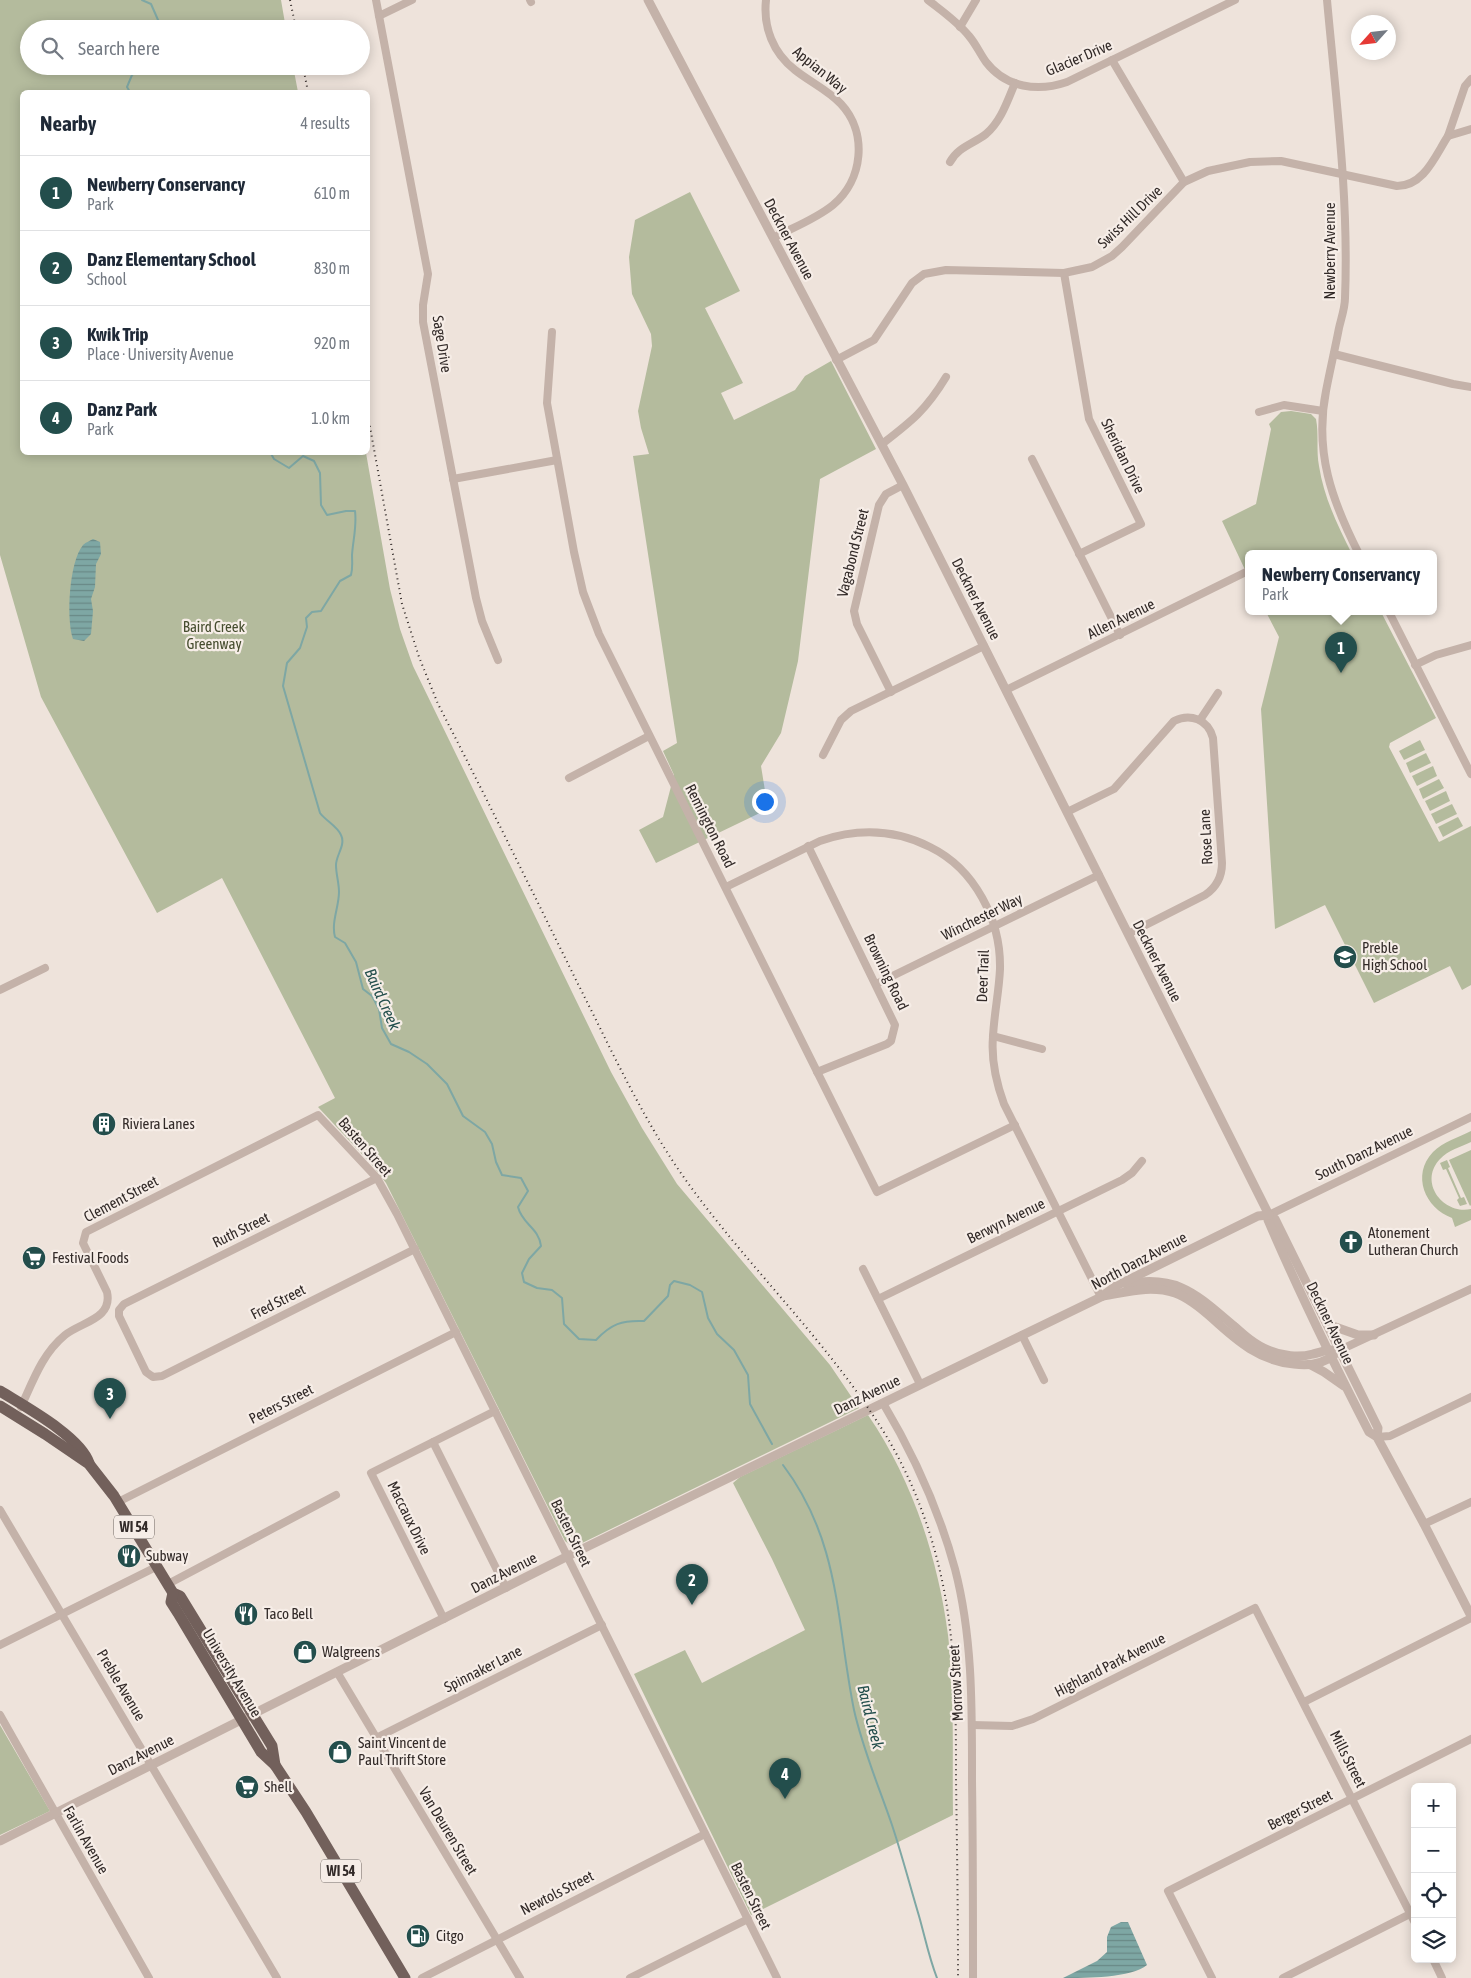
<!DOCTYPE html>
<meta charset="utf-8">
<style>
:root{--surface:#fff;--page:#f6f6f7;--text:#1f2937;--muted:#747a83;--line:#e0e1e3;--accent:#234e4c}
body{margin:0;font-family:"Asap Condensed",sans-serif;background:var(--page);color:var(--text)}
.controls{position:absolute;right:15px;bottom:15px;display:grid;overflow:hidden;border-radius:8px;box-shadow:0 2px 12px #0003}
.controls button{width:45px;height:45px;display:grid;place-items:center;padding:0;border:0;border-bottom:1px solid var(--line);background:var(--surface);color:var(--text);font:25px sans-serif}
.compass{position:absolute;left:1351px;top:15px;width:45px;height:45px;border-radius:50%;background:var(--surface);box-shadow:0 2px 12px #0003;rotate:243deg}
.you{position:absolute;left:764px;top:801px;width:18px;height:18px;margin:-12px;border:4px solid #fff;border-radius:50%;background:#1a73e8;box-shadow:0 0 0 8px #1a73e833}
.badge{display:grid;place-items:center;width:32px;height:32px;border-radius:50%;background:var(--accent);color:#fff;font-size:16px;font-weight:700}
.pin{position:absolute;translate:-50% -41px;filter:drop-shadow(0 1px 2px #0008)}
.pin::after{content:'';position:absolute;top:26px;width:18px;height:15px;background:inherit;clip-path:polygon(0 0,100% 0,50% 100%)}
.popup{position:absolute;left:1245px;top:550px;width:192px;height:65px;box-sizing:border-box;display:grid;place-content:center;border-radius:8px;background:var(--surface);filter:drop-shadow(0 1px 4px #0005);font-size:16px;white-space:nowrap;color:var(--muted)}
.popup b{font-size:19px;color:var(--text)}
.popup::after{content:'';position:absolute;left:50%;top:100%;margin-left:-10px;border:10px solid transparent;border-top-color:var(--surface)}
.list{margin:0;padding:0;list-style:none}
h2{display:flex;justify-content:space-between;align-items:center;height:65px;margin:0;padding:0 20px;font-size:21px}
h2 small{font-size:16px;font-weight:400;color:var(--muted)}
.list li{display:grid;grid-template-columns:32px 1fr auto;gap:15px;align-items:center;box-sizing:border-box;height:75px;padding:0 20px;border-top:1px solid var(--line)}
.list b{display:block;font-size:19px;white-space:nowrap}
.list p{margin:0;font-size:16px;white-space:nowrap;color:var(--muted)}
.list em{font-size:16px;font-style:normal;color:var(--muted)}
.icon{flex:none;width:28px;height:28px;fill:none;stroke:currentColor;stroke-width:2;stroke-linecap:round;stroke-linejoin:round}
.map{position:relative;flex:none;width:1471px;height:1978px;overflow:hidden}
.search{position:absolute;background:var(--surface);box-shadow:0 2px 12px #0003;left:20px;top:20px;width:350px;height:55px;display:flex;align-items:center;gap:12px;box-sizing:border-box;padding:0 18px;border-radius:28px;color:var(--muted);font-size:19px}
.panel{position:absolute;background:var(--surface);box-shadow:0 2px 12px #0003;left:20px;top:90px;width:350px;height:365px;border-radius:8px}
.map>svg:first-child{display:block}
</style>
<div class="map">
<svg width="1471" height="1978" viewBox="0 0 1471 1978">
<defs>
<pattern id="water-rules" width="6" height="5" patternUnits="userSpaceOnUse" patternTransform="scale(1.25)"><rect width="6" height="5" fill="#7ea7a4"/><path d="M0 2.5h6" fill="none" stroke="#688886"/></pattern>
</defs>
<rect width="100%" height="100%" fill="#eee3db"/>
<g fill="#b4bb9d">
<polygon points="0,0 281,0 286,29 29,29 29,66 293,66 298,92 22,92 22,452 366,453 390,589 400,629 413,666 611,1072 642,1128 677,1184 830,1365 859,1408 576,1546 571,1546 565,1541 386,1183 372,1165 318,1107 335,1098 222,878 157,913 41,697 0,555"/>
<polygon points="690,192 740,291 705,308 743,383 721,393 734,420 795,390 805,376 831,361 876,449 820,479 798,661 781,733 761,766 768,809 656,863 639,830 663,817 674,775 663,751 677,743 633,456 649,454 641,428 638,411 652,346 651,334 632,294 629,257 635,220"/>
<path d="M1291 411 1311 414 1316 419C1319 434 1316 450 1319 466 1324 498 1338 526 1352 554H1248V576L1222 521 1256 504 1271 429 1269 424 1281 412Z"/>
<polygon points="1266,612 1381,612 1436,718 1390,743 1389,747 1439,842 1471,826 1471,985 1462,990 1450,966 1374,1003 1325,905 1275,929 1261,709 1279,637"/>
<polygon points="1420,740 1425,750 1404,760 1399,751"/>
<polygon points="1426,753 1431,763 1410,773 1406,763"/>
<polygon points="1433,766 1437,776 1417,786 1412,776"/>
<polygon points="1439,779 1444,788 1423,799 1419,789"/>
<polygon points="1446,791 1450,801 1430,811 1425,801"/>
<polygon points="1452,804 1457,814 1436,824 1431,814"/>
<polygon points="1458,817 1463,826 1443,837 1438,827"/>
<path d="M1471 1131V1142C1461 1147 1448 1150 1440 1159 1418 1182 1443 1215 1471 1209V1220L1455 1227 1452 1218C1425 1208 1411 1175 1433 1152 1443 1142 1459 1137 1471 1131Z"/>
<polygon points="1471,1150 1471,1205 1470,1206 1449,1160"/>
<polygon points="1447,1160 1450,1167 1448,1168 1461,1198 1464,1197 1467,1204 1460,1206 1457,1200 1459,1198 1446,1169 1443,1170 1440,1163"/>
<path d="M868 1415C912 1479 938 1558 948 1635 955 1694 952 1755 953 1815L751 1915 634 1674 685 1650 702 1683 805 1630 772 1559 733 1483 740 1477Z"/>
<polygon points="0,1725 50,1811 0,1835"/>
</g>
<g fill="url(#water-rules)">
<path d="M93 539 100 542 101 554 96 564 95 587 91 599 93 611 91 634 84 641 73 639C66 619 69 562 83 545 86 542 90 541 93 539Z"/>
<path d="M1121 1922H1128L1147 1965C1132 1978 1085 1978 1063 1978L1097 1961 1107 1952V1937L1111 1927Z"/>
</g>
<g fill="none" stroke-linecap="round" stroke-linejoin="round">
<g stroke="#7ea7a4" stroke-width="2">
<polyline points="142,0 151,4 162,29"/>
<polyline points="130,92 127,87 132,75 145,66"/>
<path d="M270 452 274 459 289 468 303 456 314 461 320 473 321 505 327 515 346 511H355C357 526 353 540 352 555 352 562 353 567 351 575L340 581 321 611 312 612 306 618 307 627 300 648 287 663 283 686 320 813C326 821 337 826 341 835 346 845 336 855 336 865 336 874 339 883 339 892 339 907 331 922 335 937L345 943 356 962 363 989 372 996 379 1009 382 1028 391 1044 409 1052 427 1064 447 1084 463 1116 485 1132 492 1144 496 1162 502 1175 521 1178 528 1191 518 1207C522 1224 539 1228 541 1246L529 1259 522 1273 524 1282 537 1288 552 1290 562 1298 564 1324 579 1339 596 1340C611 1324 622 1320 644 1321L668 1296 670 1285 674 1281 690 1285 702 1292 708 1318 717 1334 734 1350 748 1375 750 1404 772 1444"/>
<path d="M783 1465C841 1542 836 1621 854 1710 863 1750 879 1787 892 1825 902 1855 910 1886 919 1916 925 1937 929 1958 937 1978"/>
</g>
<g stroke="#c4b2a9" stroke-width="8">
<polyline points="376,0 428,274 423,305 423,322 476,598 482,621 498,660"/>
<polyline points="530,0 531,2"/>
<path d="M766 0C763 27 773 53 795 70 810 82 828 90 841 104 868 133 863 180 833 205 816 219 792 228 773 238"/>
<path d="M928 0C942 11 958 22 969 36 976 44 980 54 986 62 1006 88 1038 92 1067 82L1235 0"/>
<path d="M1327 0C1336 99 1349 199 1345 298 1345 308 1341 319 1339 328 1335 349 1330 370 1326 391 1314 452 1332 501 1359 554"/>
<polyline points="379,16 412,0"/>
<polyline points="960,27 976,0"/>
<polyline points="1112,60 1184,182"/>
<polyline points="1471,79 1465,86 1448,136 1471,129"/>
<path d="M950 162C958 147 973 144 986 134 1001 121 1007 102 1015 83"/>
<polyline points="1064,273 1089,419 1141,524 1079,554"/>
<polyline points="552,332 547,403 574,552 583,592 599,634 877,1192 1015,1125"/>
<polyline points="1334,354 1453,384 1471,387"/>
<path d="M836 360 874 340 912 283 924 274 946 270 1064 273 1092 267 1112 256 1122 247 1184 182 1208 171 1250 162 1281 161 1397 186C1424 186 1435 156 1448 136"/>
<polyline points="1259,412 1284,405 1323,411"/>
<path d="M882 444C912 421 926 410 946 377"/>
<polyline points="1032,459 1120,635"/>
<polyline points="453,479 557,460"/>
<polyline points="1389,612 1471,774"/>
<polyline points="1415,665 1436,655 1471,645"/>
<polyline points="1006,690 1248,571"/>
<polyline points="891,692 857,624 854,611 879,505 886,494 903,485"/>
<polyline points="1200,720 1218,693"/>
<polyline points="823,755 841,720 851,711 984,646"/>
<polyline points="569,778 649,736"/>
<path d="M1067 812 1114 789 1174 721C1190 713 1208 719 1213 738L1222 863C1222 877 1217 887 1205 895L1128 934"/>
<polyline points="808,846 895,1025 891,1041 887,1044 817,1072"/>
<path d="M726 887 820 841C858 828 894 829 930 847 975 869 1001 920 1000 969 999 992 994 1014 993 1037 991 1060 996 1082 1004 1104L1101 1297"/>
<polyline points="876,984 1099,875"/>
<polyline points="0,990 45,968"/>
<polyline points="993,1036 1042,1049"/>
<polyline points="377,1178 124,1304 119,1310 119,1316 146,1372 153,1377 162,1376 415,1249"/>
<polyline points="1269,1215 1471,1117"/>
<polyline points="863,1269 920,1384"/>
<polyline points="878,1299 1122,1180 1132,1173 1142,1161"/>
<polyline points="1022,1335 1044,1380"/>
<polyline points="1340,1350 1471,1289"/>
<path d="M883 1403C914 1455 939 1510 955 1569 973 1638 972 1710 972 1781 973 1846 973 1912 973 1978"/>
<path d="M21 1407C33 1381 42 1354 65 1335 81 1322 113 1319 107 1292L83 1243 86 1232 318 1115 377 1178 397 1214 777 1978"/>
<polyline points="1377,1437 1390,1436 1471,1397"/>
<polyline points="433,1442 506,1588"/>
<polyline points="118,1502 456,1332"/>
<polyline points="0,1510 277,1978"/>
<polyline points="1424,1524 1471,1502"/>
<polyline points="168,1584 336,1495"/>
<polyline points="444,1619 371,1473 495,1411"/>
<polyline points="0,1645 158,1566"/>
<polyline points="337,1672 520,1978"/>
<polyline points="1304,1702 1471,1618"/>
<polyline points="0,1715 149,1978"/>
<polyline points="972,1725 1012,1726 1033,1719 1255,1608 1415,1923"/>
<polyline points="376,1738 602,1625"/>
<polyline points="1433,1959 1442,1978"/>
<polyline points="422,1978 705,1834"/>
<polyline points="630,1978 748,1919"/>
<polyline points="1212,1978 1168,1891 1471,1739"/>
<polyline points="1283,1978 1410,1914"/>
</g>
<g stroke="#c4b2a9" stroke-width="9">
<polyline points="648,0 903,485 1269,1215 1275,1219 1378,1428 1377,1437"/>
<path d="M1269 1215 1268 1220C1299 1292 1333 1362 1369 1432L1377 1437 1424 1524 1471 1616"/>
<path d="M1126 1284C1178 1274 1197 1295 1234 1326 1244 1335 1255 1345 1268 1350 1282 1356 1299 1358 1313 1354 1319 1353 1325 1350 1331 1350"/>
<path d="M1103 1296C1128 1292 1150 1285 1175 1293 1189 1298 1202 1309 1213 1319 1237 1341 1260 1361 1294 1364 1309 1366 1323 1364 1334 1355"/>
<polyline points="1327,1324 1358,1335 1374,1335"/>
<polyline points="1311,1365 1324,1372 1344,1386"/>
<polyline points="0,1841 568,1556 1101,1297 1116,1286 1258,1216 1269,1215"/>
</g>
<g stroke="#72605b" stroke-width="11">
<path d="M0 1391C24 1406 80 1436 89 1463"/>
<polyline points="0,1406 45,1434 89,1464 114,1496 173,1593 180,1596 272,1746 275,1765"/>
<polyline points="173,1593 171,1602 178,1613 261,1752 275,1765 306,1812 405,1978"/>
</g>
<g stroke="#322a28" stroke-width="2" stroke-dasharray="1 4" stroke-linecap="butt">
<polyline points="290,0 296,29"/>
<polyline points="303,66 308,92"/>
<path d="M368 416 402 604 419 657 438 704C486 797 532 891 578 984 609 1045 638 1109 676 1166 737 1256 819 1331 878 1423 906 1465 927 1517 939 1567 956 1637 956 1707 956 1779 957 1845 958 1912 958 1978"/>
</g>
</g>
<defs>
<g id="school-disc" transform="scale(1.25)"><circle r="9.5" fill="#234e4c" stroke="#f6ede7"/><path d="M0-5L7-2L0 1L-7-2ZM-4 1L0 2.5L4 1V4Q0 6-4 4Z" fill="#fff"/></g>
<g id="building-disc" transform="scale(1.25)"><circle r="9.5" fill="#234e4c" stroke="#f6ede7"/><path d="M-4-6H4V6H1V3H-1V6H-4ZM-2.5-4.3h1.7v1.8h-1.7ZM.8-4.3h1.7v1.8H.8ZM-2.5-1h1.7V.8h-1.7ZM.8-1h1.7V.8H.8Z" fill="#fff"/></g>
<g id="church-disc" transform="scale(1.25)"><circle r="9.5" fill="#234e4c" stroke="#f6ede7"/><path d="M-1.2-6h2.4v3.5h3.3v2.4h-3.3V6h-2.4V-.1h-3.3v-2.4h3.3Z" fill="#fff"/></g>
<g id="supermarket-disc" transform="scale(1.25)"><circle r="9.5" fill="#234e4c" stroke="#f6ede7"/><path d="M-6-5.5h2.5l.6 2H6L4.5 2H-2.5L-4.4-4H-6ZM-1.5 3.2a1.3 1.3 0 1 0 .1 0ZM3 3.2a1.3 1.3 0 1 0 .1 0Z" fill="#fff"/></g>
<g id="restaurant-disc" transform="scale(1.25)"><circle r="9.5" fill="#234e4c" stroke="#f6ede7"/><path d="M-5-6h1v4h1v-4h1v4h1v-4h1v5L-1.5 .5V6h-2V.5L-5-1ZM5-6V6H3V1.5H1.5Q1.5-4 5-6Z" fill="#fff"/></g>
<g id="shop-disc" transform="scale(1.25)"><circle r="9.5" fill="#234e4c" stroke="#f6ede7"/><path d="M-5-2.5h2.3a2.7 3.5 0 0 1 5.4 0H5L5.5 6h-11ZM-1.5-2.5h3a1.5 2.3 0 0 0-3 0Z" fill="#fff"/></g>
<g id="fuel-disc" transform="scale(1.25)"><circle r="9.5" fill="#234e4c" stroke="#f6ede7"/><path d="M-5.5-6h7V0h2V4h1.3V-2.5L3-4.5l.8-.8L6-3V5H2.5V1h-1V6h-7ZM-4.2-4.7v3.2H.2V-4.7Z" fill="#fff"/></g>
</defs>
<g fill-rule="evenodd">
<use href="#school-disc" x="1345" y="957"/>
<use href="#building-disc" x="104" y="1124"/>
<use href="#church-disc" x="1351" y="1242"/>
<use href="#supermarket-disc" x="34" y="1258"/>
<use href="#restaurant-disc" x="129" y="1556"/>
<use href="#restaurant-disc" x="246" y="1614"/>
<use href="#shop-disc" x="305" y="1652"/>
<use href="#shop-disc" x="340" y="1752"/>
<use href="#supermarket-disc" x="247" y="1787"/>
<use href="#fuel-disc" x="418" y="1936"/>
</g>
<g text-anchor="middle" stroke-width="4.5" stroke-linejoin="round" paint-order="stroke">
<g fill="#f6ede7" stroke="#6d6461" stroke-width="1">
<rect x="114" y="1515.5" width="40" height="23" rx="4"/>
<rect x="321" y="1859.5" width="40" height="23" rx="4"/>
</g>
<g font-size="14" font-weight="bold" fill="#322a28">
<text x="134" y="1532">WI 54</text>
<text x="341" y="1876">WI 54</text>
</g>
<g font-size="15" fill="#322a28" stroke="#f6ede7">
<text transform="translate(1079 58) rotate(-23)" y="5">Glacier Drive</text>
<text transform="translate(820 70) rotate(39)" y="5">Appian Way</text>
<text transform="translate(1130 217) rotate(-44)" y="5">Swiss Hill Drive</text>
<text transform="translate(789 239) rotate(62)" y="5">Deckner Avenue</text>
<text transform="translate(1330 251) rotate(-90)" y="5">Newberry Avenue</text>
<text transform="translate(442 344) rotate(81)" y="5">Sage Drive</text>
<text transform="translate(1123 456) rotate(64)" y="5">Sheridan Drive</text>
<text transform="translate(853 553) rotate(-76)" y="5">Vagabond Street</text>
<text transform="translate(976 599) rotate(63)" y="5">Deckner Avenue</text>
<text transform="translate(1121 619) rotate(-26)" y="5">Allen Avenue</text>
<text transform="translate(710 826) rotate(63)" y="5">Remington Road</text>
<text transform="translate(1206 837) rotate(-93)" y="5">Rose Lane</text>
<text transform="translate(982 917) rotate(-26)" y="5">Winchester Way</text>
<text transform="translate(1157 961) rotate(63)" y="5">Deckner Avenue</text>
<text transform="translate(886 972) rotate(64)" y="5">Browning Road</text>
<text transform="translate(983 976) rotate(-88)" y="5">Deer Trail</text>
<text transform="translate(365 1147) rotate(49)" y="5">Basten Street</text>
<text transform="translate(1364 1153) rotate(-26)" y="5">South Danz Avenue</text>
<text transform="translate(121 1199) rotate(-28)" y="5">Clement Street</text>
<text transform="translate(1006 1221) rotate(-26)" y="5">Berwyn Avenue</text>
<text transform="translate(241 1230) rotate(-26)" y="5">Ruth Street</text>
<text transform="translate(1139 1261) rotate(-28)" y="5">North Danz Avenue</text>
<text transform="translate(278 1302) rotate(-27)" y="5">Fred Street</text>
<text transform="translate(1330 1323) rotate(64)" y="5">Deckner Avenue</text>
<text transform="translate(867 1395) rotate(-26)" y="5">Danz Avenue</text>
<text transform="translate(281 1404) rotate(-27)" y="5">Peters Street</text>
<text transform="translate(409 1518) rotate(64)" y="5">Maccaux Drive</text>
<text transform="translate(571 1533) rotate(64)" y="5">Basten Street</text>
<text transform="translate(504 1573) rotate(-27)" y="5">Danz Avenue</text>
<text transform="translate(1110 1665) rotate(-27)" y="5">Highland Park Avenue</text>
<text transform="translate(483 1669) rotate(-27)" y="5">Spinnaker Lane</text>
<text transform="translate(232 1673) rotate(59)" y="5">University Avenue</text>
<text transform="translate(956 1683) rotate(-93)" y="5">Morrow Street</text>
<text transform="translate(121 1685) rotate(59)" y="5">Preble Avenue</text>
<text transform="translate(141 1755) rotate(-27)" y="5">Danz Avenue</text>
<text transform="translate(1348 1759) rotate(63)" y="5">Mills Street</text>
<text transform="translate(1300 1810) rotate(-27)" y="5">Berger Street</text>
<text transform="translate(448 1831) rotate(59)" y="5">Van Deuren Street</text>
<text transform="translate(86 1840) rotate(60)" y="5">Farlin Avenue</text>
<text transform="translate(557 1893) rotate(-27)" y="5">Newtols Street</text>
<text transform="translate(751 1896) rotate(64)" y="5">Basten Street</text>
</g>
<g font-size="15" fill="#464d2f" stroke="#f6ede7">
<text x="214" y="632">Baird Creek<tspan x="214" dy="17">Greenway</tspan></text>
</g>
<g font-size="15" fill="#322a28" stroke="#f6ede7" text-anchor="start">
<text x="1362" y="953">Preble<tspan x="1362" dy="17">High School</tspan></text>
<text x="122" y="1129">Riviera Lanes</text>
<text x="1368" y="1238">Atonement<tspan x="1368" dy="17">Lutheran Church</tspan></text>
<text x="52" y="1263">Festival Foods</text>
<text x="146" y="1561">Subway</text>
<text x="264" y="1619">Taco Bell</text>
<text x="322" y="1657">Walgreens</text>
<text x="358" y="1748">Saint Vincent de<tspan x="358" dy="17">Paul Thrift Store</tspan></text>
<text x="264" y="1792">Shell</text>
<text x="436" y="1941">Citgo</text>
</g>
<g font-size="16" font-style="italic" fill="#234e4c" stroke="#f6ede7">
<text transform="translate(383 999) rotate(66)" y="6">Baird Creek</text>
<text transform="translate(871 1717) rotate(76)" y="6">Baird Creek</text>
</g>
</g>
</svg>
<div class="controls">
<button>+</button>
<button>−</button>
<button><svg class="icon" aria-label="locate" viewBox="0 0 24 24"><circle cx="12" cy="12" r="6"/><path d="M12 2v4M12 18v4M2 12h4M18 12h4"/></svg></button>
<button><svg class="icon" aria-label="layers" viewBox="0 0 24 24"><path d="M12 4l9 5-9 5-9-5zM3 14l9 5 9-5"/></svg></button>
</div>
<svg class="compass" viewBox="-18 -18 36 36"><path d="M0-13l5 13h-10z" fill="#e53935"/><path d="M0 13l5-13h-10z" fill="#747a83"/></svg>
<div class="you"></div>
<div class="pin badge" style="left:1341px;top:673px">1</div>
<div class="popup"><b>Newberry Conservancy</b>Park</div>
<div class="pin badge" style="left:692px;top:1605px">2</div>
<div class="pin badge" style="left:110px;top:1419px">3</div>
<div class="pin badge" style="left:785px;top:1799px">4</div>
<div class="search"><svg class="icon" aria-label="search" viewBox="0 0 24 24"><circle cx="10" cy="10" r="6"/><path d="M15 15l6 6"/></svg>Search here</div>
<section class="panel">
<h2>Nearby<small>4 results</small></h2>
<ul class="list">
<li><span class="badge">1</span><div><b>Newberry Conservancy</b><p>Park</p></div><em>610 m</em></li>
<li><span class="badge">2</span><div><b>Danz Elementary School</b><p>School</p></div><em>830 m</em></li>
<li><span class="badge">3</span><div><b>Kwik Trip</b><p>Place · University Avenue</p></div><em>920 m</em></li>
<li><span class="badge">4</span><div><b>Danz Park</b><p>Park</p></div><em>1.0 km</em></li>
</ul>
</section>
</div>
